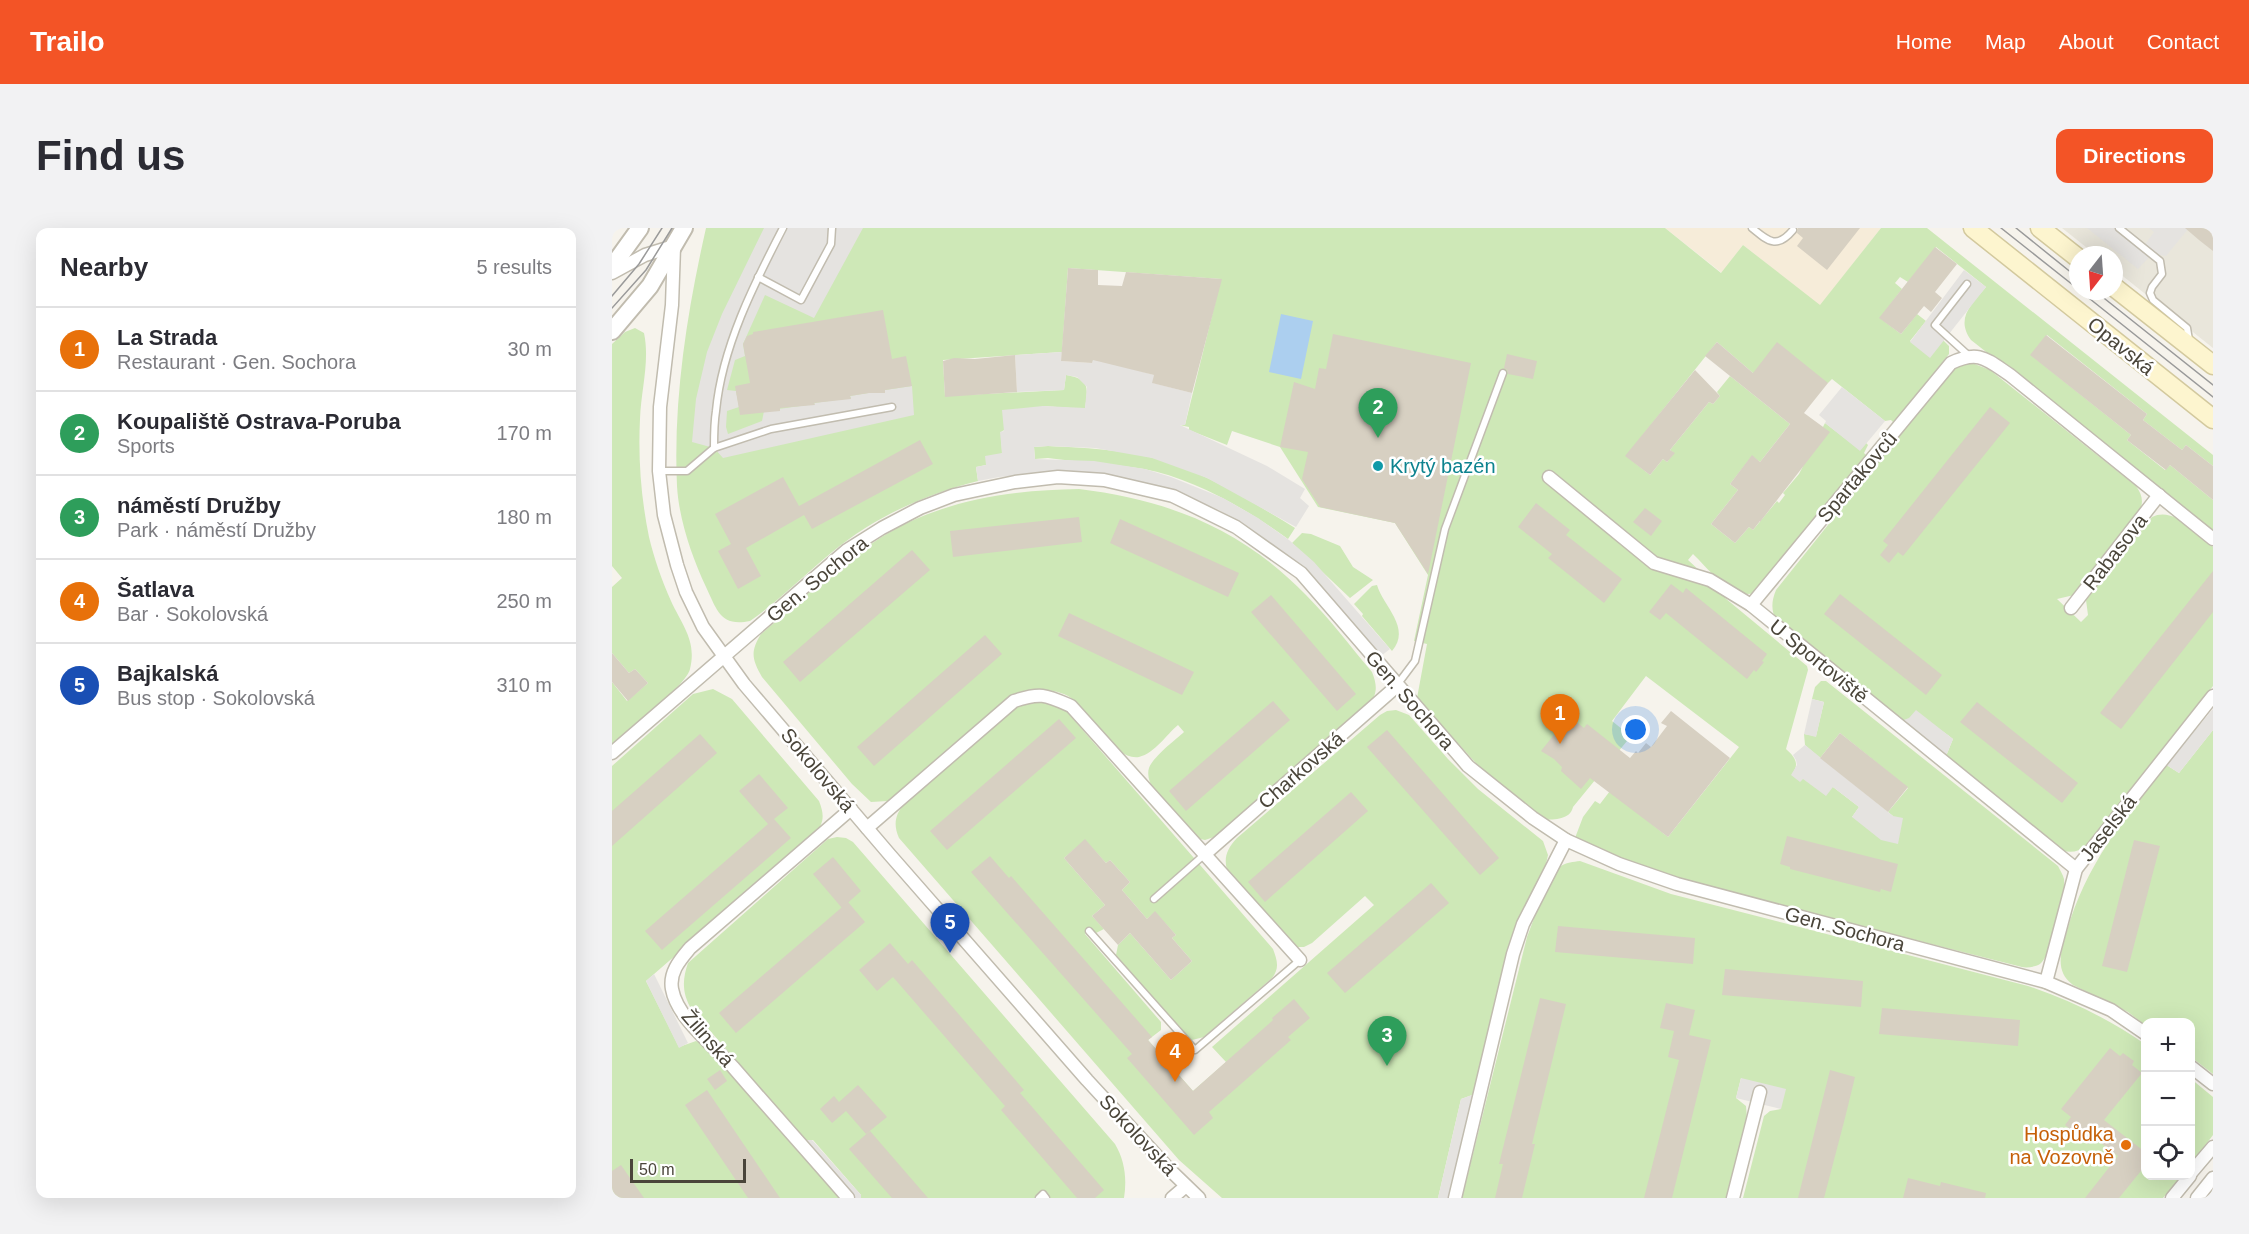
<!DOCTYPE html>
<meta charset="utf-8">
<style>
:root{--surface:#fff;--page:#f2f2f3;--text:#2b2b33;--muted:#7c7c81;--line:#e1e1e2;--accent:#f35426}
body{margin:0;font-family:Arial,sans-serif;background:var(--page);color:var(--text)}
.controls{position:absolute;right:18px;bottom:18px;display:grid;overflow:hidden;border-radius:12px;box-shadow:0 6px 24px #0002}
.controls button{width:54px;height:54px;display:grid;place-items:center;padding:0;border:0;border-bottom:2px solid var(--line);background:var(--surface);color:var(--text);font:30px sans-serif}
.compass{position:absolute;left:1457px;top:18px;width:54px;height:54px;border-radius:50%;background:var(--surface);box-shadow:0 6px 24px #0002;rotate:197deg}
.scale{position:absolute;left:18px;bottom:15px;width:116px;box-sizing:border-box;padding-left:6px;border:3px solid #4a453a;border-top:0;font-size:16px;line-height:21px;white-space:nowrap;color:#4a453a;-webkit-text-stroke:4px #fff;paint-order:stroke}
.you{position:absolute;left:1024px;top:502px;width:21px;height:21px;margin:-15px;border:4px solid #fff;border-radius:50%;background:#1a73e8;box-shadow:0 0 0 9px #1a73e833}
.badge{display:grid;place-items:center;width:39px;height:39px;border-radius:50%;background:var(--accent);color:#fff;font-size:20px;font-weight:700}
.pin{position:absolute;translate:-50% -50px;filter:drop-shadow(0 2px 3px #0008)}
.pin::after{content:'';position:absolute;top:32px;width:21px;height:18px;background:inherit;clip-path:polygon(0 0,100% 0,50% 100%)}
.list{margin:0;padding:0;list-style:none}
h2{display:flex;justify-content:space-between;align-items:center;height:78px;margin:0;padding:0 24px;font-size:26px}
h2 small{font-size:20px;font-weight:400;color:var(--muted)}
.list li{display:grid;grid-template-columns:39px 1fr auto;gap:18px;align-items:center;box-sizing:border-box;height:84px;padding:0 24px;border-top:2px solid var(--line)}
.list b{display:block;font-size:22px;white-space:nowrap}
.list p{margin:0;font-size:20px;white-space:nowrap;color:var(--muted)}
.list em{font-size:20px;font-style:normal;color:var(--muted)}
.icon{flex:none;width:33px;height:33px;fill:none;stroke:currentColor;stroke-width:2;stroke-linecap:round;stroke-linejoin:round}
.map{position:relative;flex:none;width:1601px;height:970px;overflow:hidden;border-radius:12px}
header{display:flex;align-items:center;gap:36px;box-sizing:border-box;height:84px;padding:0 30px;background:var(--accent);color:#fff}
header strong{font-size:28px}
nav{display:flex;gap:33px;margin-inline-start:auto;font-size:21px}
.intro{display:flex;align-items:center;justify-content:space-between;box-sizing:border-box;height:144px;padding:0 36px}
h1{margin:0;font-size:42px}
.button{padding:15px 27px;border-radius:12px;background:var(--accent);color:#fff;font-size:21px;font-weight:700}
main{display:flex;gap:36px;padding:0 36px}
aside{flex:1;background:var(--surface);border-radius:12px;box-shadow:0 6px 24px #0002}
.map>svg:first-child{display:block}
</style>
<header>
<strong>Trailo</strong>
<nav><a>Home</a><a>Map</a><a>About</a><a>Contact</a></nav>
</header>
<div class="intro"><h1>Find us</h1><a class="button">Directions</a></div>
<main>
<aside>
<h2>Nearby<small>5 results</small></h2>
<ul class="list">
<li><span class="badge" style="background:#e8710a">1</span><div><b>La Strada</b><p>Restaurant · Gen. Sochora</p></div><em>30 m</em></li>
<li><span class="badge" style="background:#2e9e5b">2</span><div><b>Koupaliště Ostrava-Poruba</b><p>Sports</p></div><em>170 m</em></li>
<li><span class="badge" style="background:#2e9e5b">3</span><div><b>náměstí Družby</b><p>Park · náměstí Družby</p></div><em>180 m</em></li>
<li><span class="badge" style="background:#e8710a">4</span><div><b>Šatlava</b><p>Bar · Sokolovská</p></div><em>250 m</em></li>
<li><span class="badge" style="background:#1a4fb4">5</span><div><b>Bajkalská</b><p>Bus stop · Sokolovská</p></div><em>310 m</em></li>
</ul>
</aside>
<div class="map">
<svg width="1601" height="970" viewBox="0 0 1601 970">
<rect width="100%" height="100%" fill="#f6f3ec"/>
<polygon fill="#e9e6db" points="1450,0 1601,0 1601,120 1502,41 1502,27 1484,27"/>
<polygon fill="#f6ecd9" points="1053,0 1269,0 1208,78 1131,17 1110,45"/>
<g fill="#cee8b7">
<path d="M94 0H1053L1109 45 1131 17 1208 77 1269 0H1315L1601 227V238L1574 217 1570 222 1531 192 1535 186 1435 107 1419 127 1519 207 1515 212 1553 242 1558 237 1601 272V303L1359 112C1343 90 1360 76 1374 59L1324 19 1296 54 1288 49 1283 55 1290 61 1268 90 1289 106 1305 86 1314 93 1298 113 1318 129 1331 112 1337 118V126L1282 195 1279 192 1273 193 1220 151 1216 155 1141 145 1105 114 1014 228 1038 247 1051 231 1055 234 1062 225 1058 222 1097 174 1101 176 1108 168 1105 164 1118 148 1178 196 1148 234 1140 228 1118 256 1126 262 1099 296 1123 315 1137 299 1141 302 1165 273 1167 275 1173 267 1171 265 1187 246 1213 195 1248 222 1254 215 1256 217 1252 225 1256 229 1148 363C1121 376 1098 342 1081 326L1076 332 1113 366V370L1195 438 1196 442 1174 521C1183 529 1188 536 1180 546L1221 559 1247 579 1240 589 1281 588 1276 584 1296 560 1228 505 1208 530 1193 517 1192 506 1204 508 1212 474 1200 471 1203 459 1209 453H1214L1446 638C1448 642 1451 647 1452 651 1454 666 1440 727 1428 736 1423 739 1415 740 1410 739L1066 652 1001 629 963 610 971 589 983 573 988 576 998 563 1056 609 1127 519 1034 448 1000 493 1010 501 1013 498 1017 505 1015 513 961 579C958 592 943 591 932 592L871 543 805 470 815 416 802 413 816 347 783 295 706 279 668 219 620 203 615 217 577 202V199L572 198 537 189 488 180 490 165 493 164 490 176 573 197 609 51 456 40 450 124 331 132 333 168 452 162 454 147C478 151 476 159 473 181L431 178 389 204 390 225 374 237 364 239 366 253C312 267 262 289 219 325 192 347 167 373 138 393 108 399 105 382 94 359 80 329 67 292 65 258 61 172 75 84 94 0Z"/>
<path d="M23 100 32 105C38 133 29 162 28 191 26 230 29 270 37 309 42 330 50 353 59 373 70 397 85 413 78 441 74 458 16 502 0 516V454L15 473 36 455 23 441 17 445 0 425V359L10 350 0 338V116L13 104Z"/>
<path d="M1360 135 1378 142 1524 258C1531 268 1532 275 1526 286L1462 367 1445 371 1469 394 1476 387 1474 372 1540 289C1562 278 1585 306 1601 319V458L1475 617C1465 625 1456 626 1444 620L1334 528 1341 511C1326 499 1308 488 1289 493L1165 395C1159 383 1159 374 1164 362L1335 148 1348 137Z"/>
<path d="M436 218C479 220 523 222 564 237 606 252 645 277 683 300L676 311C636 282 581 250 532 241 501 236 468 234 436 230L423 231 422 219Z"/>
<path d="M467 261C557 272 630 301 694 367 718 391 738 418 760 444 765 457 766 465 757 477L608 607 593 612 584 610C571 595 530 562 537 540 541 529 563 512 572 504L566 497C554 507 543 525 527 529 503 533 478 487 463 473 454 465 444 463 433 462 419 461 409 462 397 469L282 569 276 573 259 574 240 556 150 449C140 431 138 424 149 406 186 375 222 341 262 314 323 273 395 262 467 261Z"/>
<polygon points="690,305 699,306 728,318 741,339 761,352 738,370 680,315"/>
<path d="M765 357C771 378 800 400 780 423L750 388 751 386 742 376 760 358Z"/>
<path d="M101 461 120 471 207 573C213 588 212 596 201 608L34 753 67 819 84 813 96 818 228 970H0V538L81 466Z"/>
<path d="M430 473 445 476 455 484 661 721C665 732 668 740 660 750L592 809 580 812 573 808 504 727 506 717 518 705 559 752 580 733 560 710 564 707 543 684 535 691 510 662 518 654 498 632 494 635 473 612 452 630 493 677 480 688 492 701 484 705 477 701 473 706 549 794V802L536 812 581 863 614 834 600 819 762 677 753 668 700 715 692 719H684L617 648C611 632 613 623 625 610L768 487 775 483 784 482 797 487 836 531 866 561 931 613 936 627 934 636 908 694 863 866 849 871 826 970H610L567 932 287 610C281 597 283 586 293 575L403 480 413 476Z"/>
<path d="M1601 502V846L1579 829 1578 794H1534L1533 797 1516 784 1461 757C1442 743 1449 723 1455 703 1473 639 1512 590 1553 538H1556L1567 545Z"/>
<path d="M225 609 234 610 241 614 503 916C513 933 515 951 512 970H249V967L201 912H193L80 782C70 766 70 752 76 735L216 611Z"/>
<path d="M968 633 1059 666 1416 758C1458 772 1497 791 1533 816L1534 948H1569L1551 970H1131L1152 888 1158 883 1169 881 1129 850 1124 870 1134 878 1135 891 1116 970H850L915 709C922 692 936 648 949 638 955 634 961 634 968 633Z"/>
<polygon points="1578,850 1601,869 1601,907 1579,936"/>
</g>
<g fill="#e5e3e0">
<polygon points="152,0 251,0 202,90 153,67 131,116 133,128 123,132 115,162 124,163 127,179 115,183 114,199 116,206 150,193 152,183 203,176 202,175 239,170 238,168 262,164 273,165 273,162 300,158 302,187 111,230 102,220 80,214 84,171 95,124 110,86"/>
<polygon points="1475,0 1507,0 1531,19 1542,4 1537,0 1577,0 1554,28 1540,26 1526,41"/>
<polygon points="1352,42 1374,59 1318,130 1298,114"/>
<polygon points="450,124 449,133 480,135 481,130 542,147 541,155 580,165 573,197 568,197 655,238 693,261 688,270 697,278 684,299 595,250 540,230 483,220 436,218 422,219 423,231 482,233 533,241 559,249 611,270 646,290 677,312 702,334 778,421 769,428 714,364 669,322 639,301 607,282 556,261 484,246 444,244 387,249 366,253 364,239 374,237 373,228 390,225 388,204 392,203 390,182 431,178 473,180 475,159 465,149 454,147 452,162 405,164 403,127"/>
<polygon points="1230,159 1273,193 1248,223 1213,195 1214,193 1207,187"/>
<polygon points="1200,471 1212,474 1204,509 1192,506"/>
<polygon points="1601,481 1601,502 1567,545 1556,538 1553,538"/>
<polygon points="1304,482 1341,511 1334,528 1289,493 1297,490"/>
<polygon points="1193,517 1281,588 1291,590 1286,616 1269,612 1240,589 1247,579 1221,559 1214,568 1191,551 1188,554 1179,547 1185,537 1184,532 1181,527"/>
<polygon points="42,746 76,815 67,820 34,753"/>
<polygon points="1129,850 1174,861 1169,881 1124,870"/>
<polygon points="863,866 838,970 826,970 849,871"/>
<polygon points="193,912 200,912 249,967 249,970 244,970"/>
</g>
<polygon fill="#accfef" points="669,86 701,93 689,151 657,144"/>
<g fill="#d7d0c2">
<polygon points="1186,0 1248,0 1215,42 1185,18 1191,10 1185,5"/>
<polygon points="1573,0 1601,0 1601,23 1587,12"/>
<polygon points="1323,19 1345,36 1323,64 1330,70 1319,84 1312,78 1289,106 1267,90"/>
<polygon points="456,40 486,42 486,57 510,58 514,44 610,51 580,165 540,155 542,147 481,132 480,135 449,133"/>
<polygon points="271,82 280,131 294,128 300,158 273,162 273,165 257,165 238,168 239,171 202,175 203,177 168,180 168,183 128,187 123,158 138,155 131,116 135,108 141,106 141,104"/>
<polygon points="721,106 859,135 816,346 783,295 708,279 690,251 696,224 668,219 682,154 703,161 707,140 714,141"/>
<polygon points="1434,107 1535,186 1531,192 1570,222 1574,217 1601,238 1601,272 1558,237 1554,242 1515,212 1519,207 1418,127"/>
<polygon points="1105,114 1141,145 1165,114 1216,155 1192,185 1218,204 1148,294 1148,293 1141,302 1137,299 1123,315 1099,296 1126,262 1118,256 1140,227 1148,234 1178,196 1093,128"/>
<polygon points="895,126 925,133 921,151 896,146 895,142 892,140"/>
<polygon points="403,127 405,164 333,169 331,133 342,130 363,131"/>
<polygon points="1083,142 1108,168 1101,176 1097,174 1058,222 1063,225 1055,234 1051,231 1038,247 1013,228"/>
<polygon points="1378,179 1398,195 1291,328 1286,324 1277,335 1268,327 1276,317 1271,313"/>
<polygon points="308,212 321,236 200,301 192,287 134,320 149,348 126,361 106,323 119,316 103,286 171,249 187,278"/>
<polygon points="924,275 958,302 954,307 1010,351 992,375 936,330 940,326 906,299"/>
<polygon points="1033,280 1050,293 1039,308 1021,294"/>
<polygon points="467,289 470,314 341,329 338,303"/>
<polygon points="508,291 627,345 616,369 498,315"/>
<polygon points="300,322 318,342 188,454 171,434"/>
<polygon points="1601,343 1601,384 1509,501 1488,485"/>
<polygon points="1059,356 1071,365 1074,360 1155,426 1150,433 1152,434 1144,444 1142,442 1135,451 1054,385 1048,392 1037,384"/>
<polygon points="1228,366 1330,447 1314,467 1212,386"/>
<polygon points="659,367 744,466 725,483 639,384"/>
<polygon points="457,385 582,444 570,467 446,408"/>
<polygon points="373,407 390,426 262,538 245,519"/>
<polygon points="0,425 17,445 23,441 36,455 16,473 0,454"/>
<polygon points="661,473 678,492 574,583 557,563"/>
<polygon points="1365,474 1466,555 1450,575 1348,494"/>
<polygon points="1059,483 1118,530 1056,609 978,550 969,561 949,543 950,539 942,531 929,523 957,488 972,500 975,496 1018,530 1024,523 1026,525 1034,515 1039,519 1055,498 1049,495"/>
<polygon points="447,491 464,510 335,622 318,603"/>
<polygon points="775,502 887,630 868,647 755,519"/>
<polygon points="1228,505 1296,559 1276,584 1208,530"/>
<polygon points="88,506 105,525 0,618 0,583"/>
<polygon points="147,546 176,580 162,591 179,610 50,722 33,703 156,596 127,563"/>
<polygon points="739,564 756,583 653,674 636,654"/>
<polygon points="1175,608 1286,636 1279,664 1269,661 1268,664 1178,641 1178,639 1168,636"/>
<polygon points="473,611 494,635 498,632 518,654 510,662 535,691 543,683 564,707 560,710 580,733 559,752 518,705 506,717 480,688 493,677 452,630"/>
<polygon points="1522,612 1548,618 1515,744 1490,738"/>
<polygon points="378,628 397,650 399,648 519,785 540,809 536,812 581,863 661,792 660,790 682,771 698,790 676,809 679,812 597,884 601,890 582,907 515,830 520,826 359,644"/>
<polygon points="221,629 249,663 230,680 201,646"/>
<polygon points="819,655 837,675 733,765 715,745"/>
<polygon points="236,674 253,694 124,805 107,785"/>
<polygon points="946,698 1083,710 1081,736 943,724"/>
<polygon points="278,715 296,736 300,732 412,862 408,865 492,962 483,970 465,970 389,882 393,878 281,749 265,763 247,742"/>
<polygon points="1113,741 1251,753 1249,779 1110,767"/>
<polygon points="928,770 954,776 920,916 923,916 910,970 883,970 891,936 887,936"/>
<polygon points="1054,775 1083,782 1077,807 1099,812 1060,970 1032,970 1067,832 1056,829 1062,803 1048,800"/>
<polygon points="1270,780 1408,792 1406,818 1267,806"/>
<polygon points="1498,820 1508,828 1511,825 1522,833 1520,837 1530,845 1492,892 1533,924 1533,938 1507,970 1473,970 1506,928 1481,909 1476,916 1453,897 1459,889 1449,881"/>
<polygon points="108,842 115,853 103,862 95,851"/>
<polygon points="1218,842 1243,849 1233,890 1212,970 1186,970"/>
<polygon points="246,857 275,889 254,906 234,883 220,895 208,881 222,868 227,874"/>
<polygon points="95,862 143,933 168,970 136,970 73,877"/>
<polygon points="258,903 316,970 280,970 237,921"/>
<polygon points="9,937 32,970 0,970 0,943"/>
<polygon points="1296,950 1328,958 1329,954 1374,965 1373,970 1291,970"/>
</g>
<g fill="none" stroke-linecap="round" stroke-linejoin="round">
<g stroke="#c1bcaf" stroke-width="9">
<g id="service">
<path d="M1140 0C1157 14 1165 21 1181 2"/>
<polyline points="1507,0 1548,33 1550,46 1540,59 1538,65 1541,72 1575,100 1577,112"/>
<polyline points="146,49 189,72 219,16 220,0"/>
<polyline points="1355,56 1323,97 1356,127"/>
<path d="M102 220C102 208 102 195 104 183 110 119 142 56 171 0"/>
<polyline points="47,243 75,243 102,220 159,201 280,179"/>
<polyline points="785,457 803,433 833,301 891,145"/>
<polyline points="542,671 593,626"/>
<polyline points="477,703 583,822 688,732"/>
<polyline points="427,970 431,966 434,970"/>
</g>
</g>
<g stroke="#c1bcaf" stroke-width="15">
<g id="minor">
<polyline points="62,19 60,77 48,179 47,243 52,287 65,337 74,364 91,399 132,456 278,627 475,852 558,942 587,970"/>
<polyline points="0,45 33,27 62,18"/>
<polyline points="937,249 1042,335 1098,352 1139,377 1464,641"/>
<path d="M1139 377 1339 135C1367 122 1374 131 1398 147L1601 311"/>
<polyline points="1459,380 1547,267"/>
<polyline points="0,525 235,322 270,300 308,280 342,267 403,254 446,249 492,252 561,268 624,299 689,345 856,538 921,590 954,612 1007,636 1065,656 1434,754 1499,782 1534,806"/>
<path d="M255 600 402 473C429 464 434 467 459 478L688 732"/>
<polyline points="593,626 785,458"/>
<polyline points="1434,754 1464,641 1601,468"/>
<polyline points="1578,838 1601,856"/>
<polyline points="1578,946 1601,919"/>
<path d="M236 970C198 926 159 883 121 839 102 818 65 790 60 761 57 744 68 732 78 720L239 581"/>
<polyline points="560,970 574,958"/>
<polyline points="843,970 901,726 911,696 954,612"/>
<polyline points="1121,970 1148,864"/>
<polyline points="1560,970 1578,948"/>
<polyline points="1585,970 1601,950"/>
</g>
</g>
<g stroke="#c1bcaf" stroke-width="20">
<g id="tertiary">
<polyline points="0,39 28,0"/>
<polyline points="0,103 38,58 72,0"/>
</g>
</g>
<g stroke="#d3c99e" stroke-width="21">
<g id="secondary">
<polyline points="1361,0 1601,191"/>
<polyline points="1428,0 1466,30"/>
<polyline points="1502,59 1601,137"/>
</g>
</g>
<use href="#service" stroke="#fff" stroke-width="6"/>
<use href="#minor" stroke="#fff" stroke-width="12"/>
<use href="#tertiary" stroke="#fff" stroke-width="16"/>
<use href="#secondary" stroke="#fdf5cf" stroke-width="18"/>
<g stroke="#9a9a9a" stroke-width="1.5">
<polyline points="1389,0 1466,61"/>
<polyline points="1404,0 1466,50"/>
<polyline points="1468,63 1601,169"/>
<polyline points="1483,63 1601,157"/>
<polyline points="0,68 27,36 50,0"/>
<polyline points="0,80 34,42 60,0"/>
</g>
</g>
<circle fill="#0f9aa8" stroke="#fff" stroke-width="2" cx="766" cy="238" r="6"/>
<circle fill="#e8710a" stroke="#fff" stroke-width="2" cx="1514" cy="917" r="6"/>
<g text-anchor="middle" stroke-width="5" stroke-linejoin="round" paint-order="stroke">
<g font-size="20" fill="#4a453a" stroke="#fff">
<text transform="translate(1509 118) rotate(39)" y="7">Opavská</text>
<text transform="translate(1245 249) rotate(-50)" y="7">Spartakovců</text>
<text transform="translate(1503 324) rotate(-52)" y="7">Rabasova</text>
<text transform="translate(205 351) rotate(-39)" y="7">Gen. Sochora</text>
<text transform="translate(1207 433) rotate(39)" y="7">U Sportoviště</text>
<text transform="translate(798 472) rotate(49)" y="7">Gen. Sochora</text>
<text transform="translate(206 542) rotate(50)" y="7">Sokolovská</text>
<text transform="translate(689 542) rotate(-41)" y="7">Charkovská</text>
<text transform="translate(1496 600) rotate(-52)" y="7">Jaselská</text>
<text transform="translate(1233 701) rotate(15)" y="7">Gen. Sochora</text>
<text transform="translate(96 810) rotate(49)" y="7">Žilinská</text>
<text transform="translate(526 907) rotate(47)" y="7">Sokolovská</text>
</g>
<g font-size="20" fill="#0d838f" stroke="#fff" text-anchor="start">
<text x="778" y="245">Krytý bazén</text>
</g>
<g font-size="20" fill="#c56008" stroke="#fff" text-anchor="end">
<text x="1502" y="913">Hospůdka<tspan x="1502" dy="23">na Vozovně</tspan></text>
</g>
</g>
</svg>
<div class="controls">
<button>+</button>
<button>−</button>
<button><svg class="icon" aria-label="locate" viewBox="0 0 24 24"><circle cx="12" cy="12" r="6"/><path d="M12 2v4M12 18v4M2 12h4M18 12h4"/></svg></button>
</div>
<svg class="compass" viewBox="-18 -18 36 36"><path d="M0-13l5 13h-10z" fill="#e53935"/><path d="M0 13l5-13h-10z" fill="#7c7c81"/></svg>
<div class="scale">50 m</div>
<div class="you"></div>
<div class="pin badge" style="left:948px;top:516px;background:#e8710a">1</div>
<div class="pin badge" style="left:766px;top:210px;background:#2e9e5b">2</div>
<div class="pin badge" style="left:775px;top:838px;background:#2e9e5b">3</div>
<div class="pin badge" style="left:563px;top:854px;background:#e8710a">4</div>
<div class="pin badge" style="left:338px;top:725px;background:#1a4fb4">5</div>
</div>
</main>
